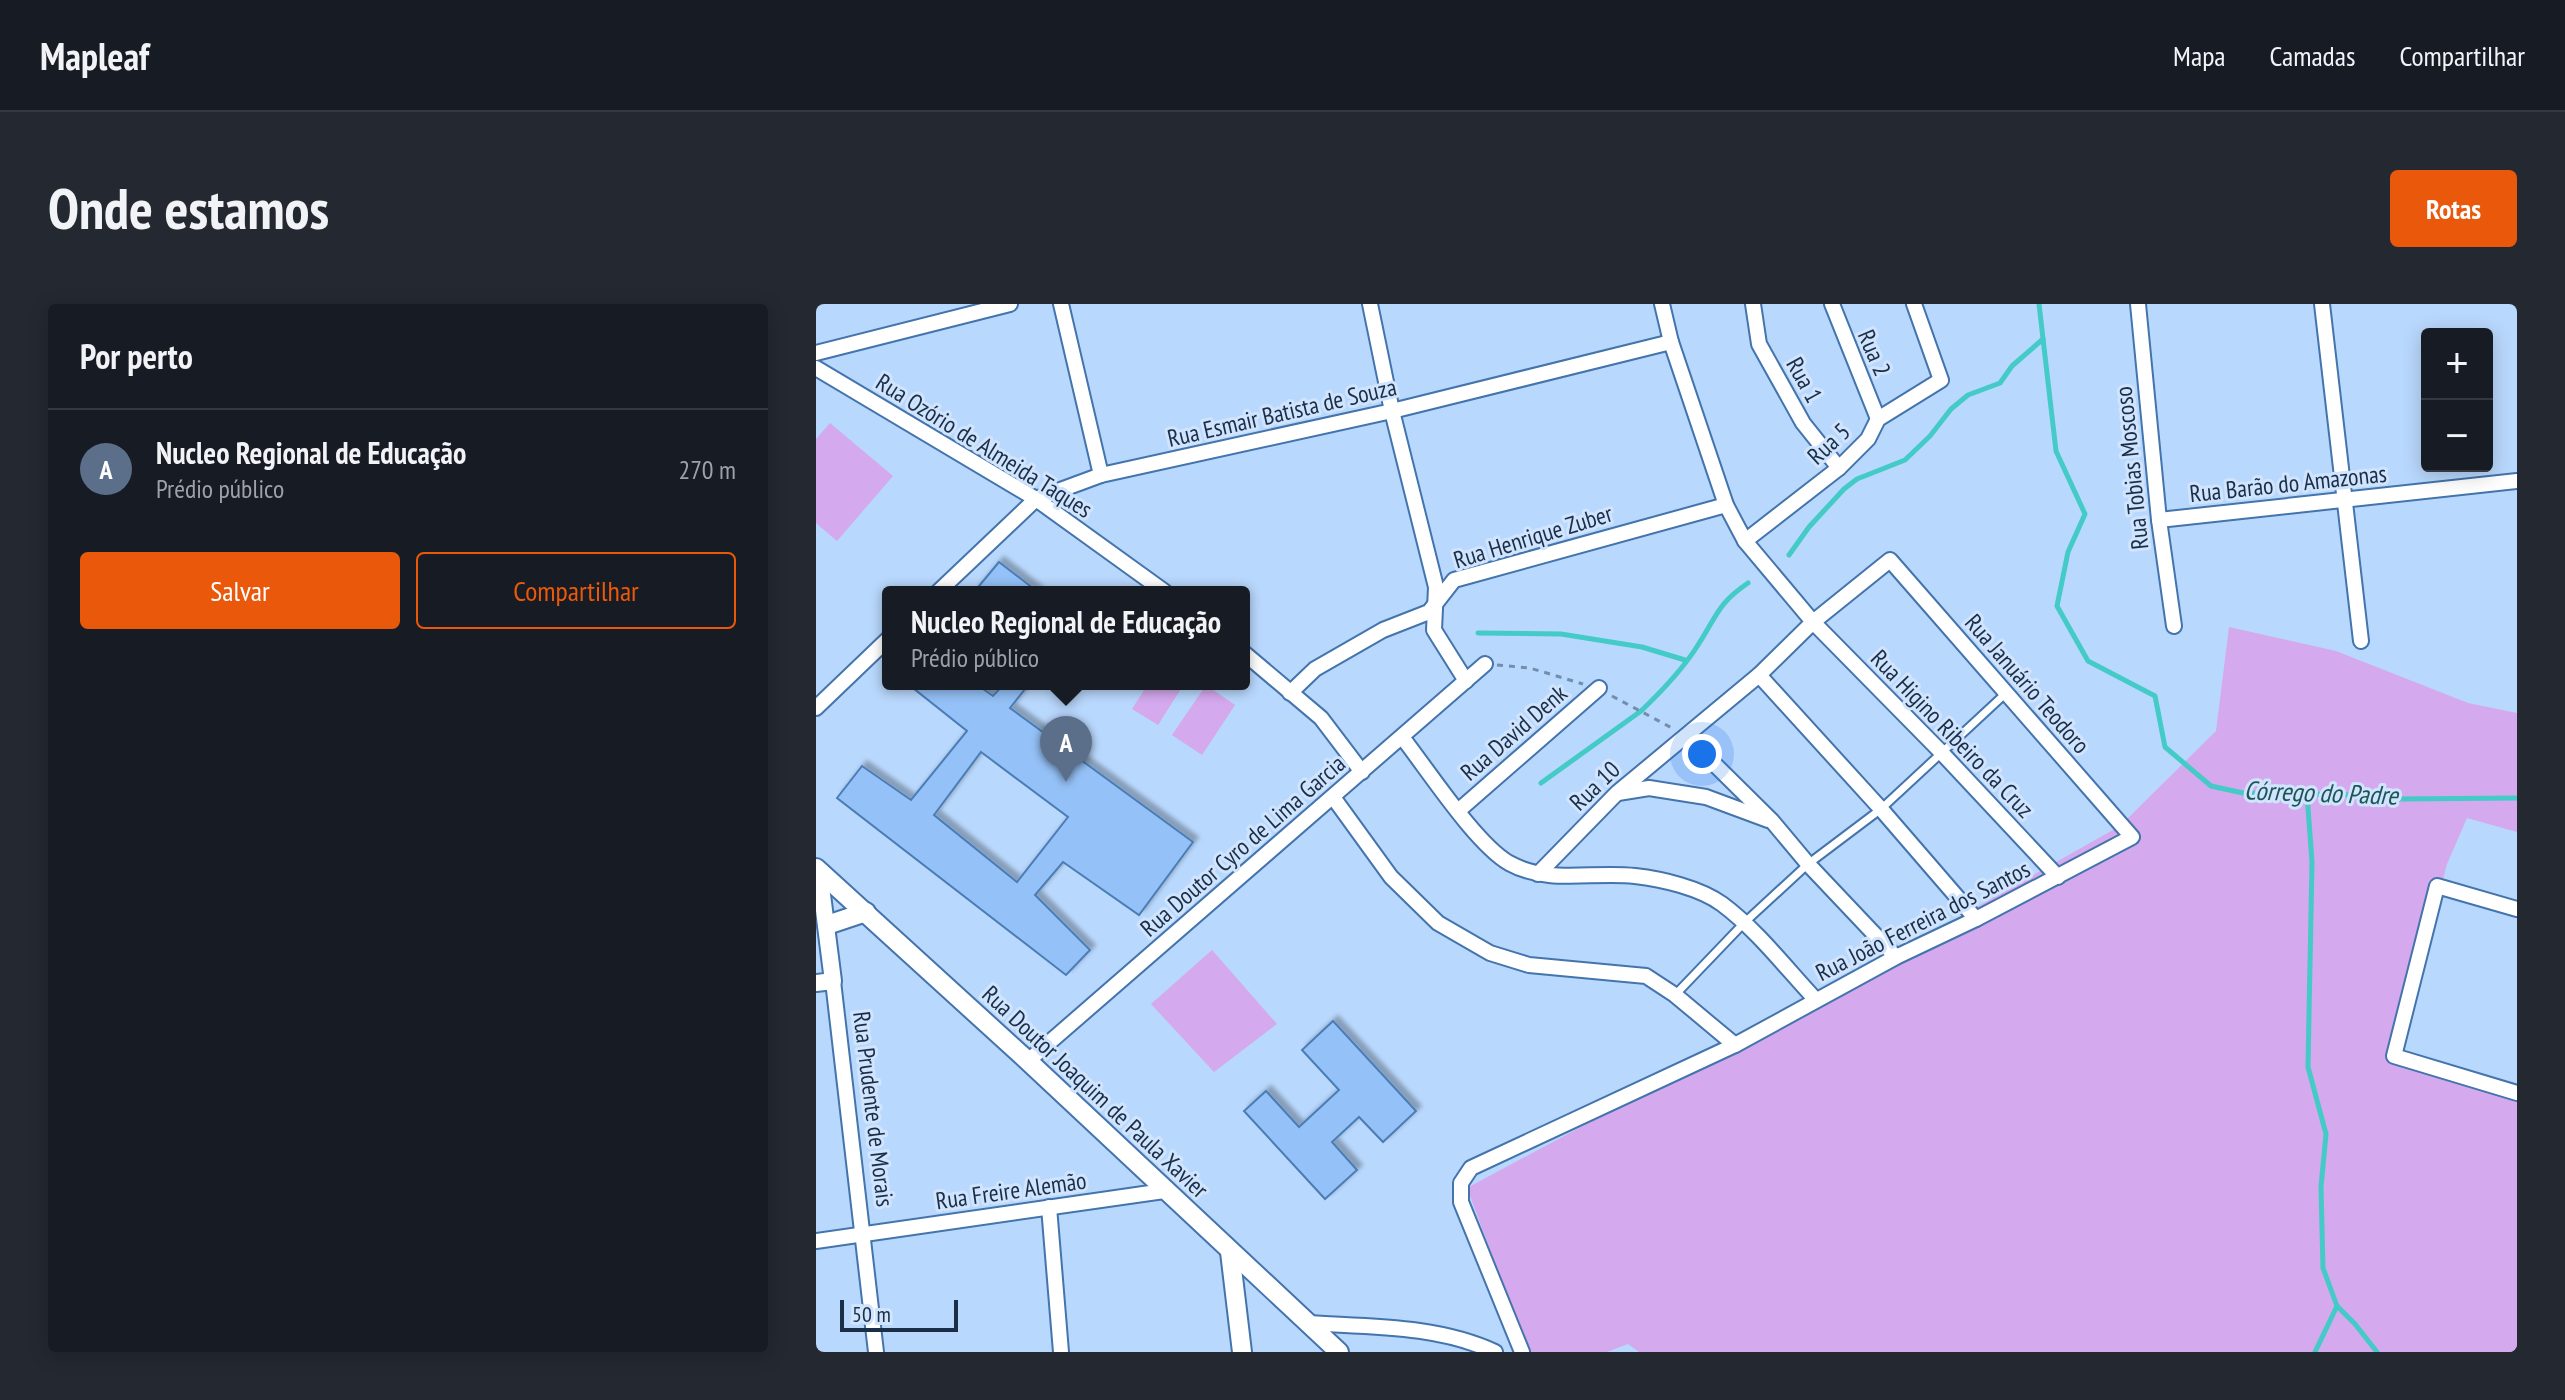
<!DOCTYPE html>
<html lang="pt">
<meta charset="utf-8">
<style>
:root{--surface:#171b24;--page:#242831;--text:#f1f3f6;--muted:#9ea1a6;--line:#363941;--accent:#ea580c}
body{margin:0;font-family:"PT Sans Narrow",sans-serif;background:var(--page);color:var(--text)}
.controls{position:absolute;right:24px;top:24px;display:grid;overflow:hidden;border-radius:8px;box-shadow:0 4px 20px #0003}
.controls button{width:72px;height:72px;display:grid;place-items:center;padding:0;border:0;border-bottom:2px solid var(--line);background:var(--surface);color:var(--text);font:40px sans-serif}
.scale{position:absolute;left:24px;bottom:20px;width:118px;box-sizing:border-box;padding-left:8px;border:4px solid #1a2f47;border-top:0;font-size:22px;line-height:28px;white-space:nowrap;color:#1a2f47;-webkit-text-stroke:6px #d0e4fe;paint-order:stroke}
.you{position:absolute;left:886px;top:450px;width:28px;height:28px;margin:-20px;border:6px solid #fff;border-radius:50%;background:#1a73e8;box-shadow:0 0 0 12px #1a73e833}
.badge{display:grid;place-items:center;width:52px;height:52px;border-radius:50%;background:var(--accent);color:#fff;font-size:26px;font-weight:700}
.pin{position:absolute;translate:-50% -66px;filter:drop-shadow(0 2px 4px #0008)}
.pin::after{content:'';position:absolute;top:42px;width:28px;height:24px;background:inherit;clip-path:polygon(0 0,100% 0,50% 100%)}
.popup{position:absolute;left:66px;top:282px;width:368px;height:104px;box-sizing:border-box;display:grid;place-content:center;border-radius:8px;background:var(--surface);filter:drop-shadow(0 2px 6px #0005);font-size:26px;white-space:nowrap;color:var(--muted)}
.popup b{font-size:30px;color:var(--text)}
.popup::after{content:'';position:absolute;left:50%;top:100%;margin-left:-16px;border:16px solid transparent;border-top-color:var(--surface)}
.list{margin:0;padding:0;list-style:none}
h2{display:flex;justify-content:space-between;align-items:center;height:104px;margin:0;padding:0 32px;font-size:34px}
h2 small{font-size:26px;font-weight:400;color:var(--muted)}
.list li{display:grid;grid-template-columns:52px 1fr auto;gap:24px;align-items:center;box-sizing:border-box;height:120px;padding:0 32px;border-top:2px solid var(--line)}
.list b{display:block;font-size:30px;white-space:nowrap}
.list p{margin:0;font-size:26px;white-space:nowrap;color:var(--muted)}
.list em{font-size:26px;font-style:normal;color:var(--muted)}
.actions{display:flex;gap:16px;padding:24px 32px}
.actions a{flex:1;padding:18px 0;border:2px solid var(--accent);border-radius:8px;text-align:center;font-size:28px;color:var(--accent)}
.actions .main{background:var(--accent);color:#fff}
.map{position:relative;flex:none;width:1701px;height:1048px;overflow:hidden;border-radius:8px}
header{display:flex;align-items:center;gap:48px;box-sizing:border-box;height:112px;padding:0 40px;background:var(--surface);border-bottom:2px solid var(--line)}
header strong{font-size:38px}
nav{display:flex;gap:44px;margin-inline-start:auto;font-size:28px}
.intro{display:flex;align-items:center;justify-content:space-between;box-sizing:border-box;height:192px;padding:0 48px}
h1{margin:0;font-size:56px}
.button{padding:20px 36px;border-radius:8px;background:var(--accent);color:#fff;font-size:28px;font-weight:700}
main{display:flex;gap:48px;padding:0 48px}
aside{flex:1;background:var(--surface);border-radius:8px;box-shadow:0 4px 20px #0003}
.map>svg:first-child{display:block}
</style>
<header>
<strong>Mapleaf</strong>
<nav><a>Mapa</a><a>Camadas</a><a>Compartilhar</a></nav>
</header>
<div class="intro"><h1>Onde estamos</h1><a class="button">Rotas</a></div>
<main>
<aside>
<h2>Por perto<small></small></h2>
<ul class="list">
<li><span class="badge" style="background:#5c6f8a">A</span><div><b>Nucleo Regional de Educação</b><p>Prédio público</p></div><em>270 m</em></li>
</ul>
<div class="actions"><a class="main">Salvar</a><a>Compartilhar</a></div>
</aside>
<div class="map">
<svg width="1701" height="1048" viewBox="0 0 1701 1048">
<defs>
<filter id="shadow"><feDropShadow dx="5" dy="-5" stdDeviation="2" flood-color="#0004"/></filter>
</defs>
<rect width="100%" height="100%" fill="#b9d8fd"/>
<g fill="#d4a9ed">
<polygon points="14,119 77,172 21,237 0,219 0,135"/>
<polygon points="1413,323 1520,347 1652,399 1701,409 1701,528 1651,514 1631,560 1580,753 1701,788 1701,1048 823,1048 812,1040 791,1048 712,1048 651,884 912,744 1304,522 1400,427"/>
<polygon points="332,380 368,380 342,421 316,405"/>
<polygon points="390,381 419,401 386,451 356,431"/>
<polygon points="396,646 461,720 398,768 335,700"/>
</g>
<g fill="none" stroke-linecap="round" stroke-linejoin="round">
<g stroke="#44cac7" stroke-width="5">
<polyline points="1223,0 1240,147 1269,210 1252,248 1241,302 1272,357 1339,392 1349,443 1395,482 1427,489 1544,491 1580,495 1701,494"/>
<polyline points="973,251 993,223 1028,185 1041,175 1089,156 1114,132 1135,105 1152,91 1184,79 1196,62 1227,35"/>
<polyline points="662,329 745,330 826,343 869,356"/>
<path d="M725 479 825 407C846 387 867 365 882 341 901 312 901 300 932 279"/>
<polyline points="1491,490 1496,558 1492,763 1510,830 1505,883 1507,964 1521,1002 1539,1020 1561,1048"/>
<polyline points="1499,1048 1521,1002"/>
</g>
</g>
<g fill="#94c1f7" stroke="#4b7db5" stroke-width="2" fill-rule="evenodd" filter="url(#shadow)">
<polygon points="183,258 222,288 158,288"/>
<path d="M100 380H160L177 392 188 380H213L194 404 377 538 323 611 247 558 219 591 274 646 250 671 21 494 46 462 95 496 151 427 97 384ZM165 448 252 513 201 578 118 511Z"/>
<polygon points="517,717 600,807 567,838 543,813 516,838 541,866 509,895 428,807 450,787 483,823 523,786 486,746"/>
</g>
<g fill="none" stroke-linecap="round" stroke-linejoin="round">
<g stroke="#4374ac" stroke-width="11">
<polyline id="service" points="859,691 928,619 992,560 1065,505 1189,390"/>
</g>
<g stroke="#4374ac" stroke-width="18">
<g id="minor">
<polyline points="245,0 285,171"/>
<polyline points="554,0 576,107 620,283 618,326 650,377"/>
<polyline points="846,0 855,38 910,201 929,237 997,318 1125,448 1242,573"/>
<polyline points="937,0 943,40 987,119 1023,164"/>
<polyline points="1016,0 1062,115"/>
<polyline points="1322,0 1343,216 1358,322"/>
<polyline points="1506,0 1545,337"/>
<polyline points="0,49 194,0"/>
<polyline points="0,64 220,195 349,288"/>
<polyline points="1343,216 1701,177"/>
<polyline points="929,237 1023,164 1052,135 1062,115 1125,76 1098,0"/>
<polyline points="122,288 220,195 285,171 576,107 855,38"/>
<polyline points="428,349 505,414 546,468"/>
<polyline points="943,371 1065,505 1160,615"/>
<polyline points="474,389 499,365 567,326 613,308 638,276 910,201"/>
<polyline points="0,404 72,335"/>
<polyline points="870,432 956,517 992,560 1080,653"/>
<path d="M586 433C612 466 659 539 693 559 733 581 776 567 819 572 846 575 884 584 906 600 941 626 970 664 1000 696"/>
<polyline points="802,489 833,484 890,493 952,516"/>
<polyline points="517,493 575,573 622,619 674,649 713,661 830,672 859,691 919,741"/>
<polyline points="642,507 783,384"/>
<polyline points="1701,605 1621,582 1578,752 1701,789"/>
<polyline points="17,677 60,1048"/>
<polyline points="212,757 669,360"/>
<polyline points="233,903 245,1048"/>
<polyline points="0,937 348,887"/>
<path d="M491 1019C553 1023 621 1021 679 1048"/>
<polyline points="706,1048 645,898 645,879 655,864 919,741 1080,653 1160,615 1316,533 1074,256 997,318 943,371 801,489 722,570"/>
</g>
</g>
<g stroke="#4374ac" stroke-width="20">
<polyline id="tertiary" points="0,679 17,677 3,567"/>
</g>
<g stroke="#4374ac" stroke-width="22">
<g id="secondary">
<polyline points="0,564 212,757 523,1048"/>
<polyline points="11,621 50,608"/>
<polyline points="414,948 426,1048"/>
</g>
</g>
<g stroke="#738ead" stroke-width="3" stroke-dasharray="6 6" stroke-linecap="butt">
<polyline points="681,361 714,364 767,380"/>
<polyline points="796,392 856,424"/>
</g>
<use href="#service" stroke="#fff" stroke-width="7"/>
<use href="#minor" stroke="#fff" stroke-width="14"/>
<use href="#tertiary" stroke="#fff" stroke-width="16"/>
<use href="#secondary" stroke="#fff" stroke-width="18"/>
</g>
<g text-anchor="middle" stroke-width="6" stroke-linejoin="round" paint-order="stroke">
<g font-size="24" fill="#1a2f47" stroke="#d0e4fe">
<text transform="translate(1058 49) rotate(67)" y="8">Rua 2</text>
<text transform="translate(988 76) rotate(61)" y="8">Rua 1</text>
<text transform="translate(466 109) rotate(-13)" y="8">Rua Esmair Batista de Souza</text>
<text transform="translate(1013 140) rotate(-43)" y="8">Rua 5</text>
<text transform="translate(168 142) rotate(32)" y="8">Rua Ozório de Almeida Taques</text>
<text transform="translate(1316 164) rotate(-96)" y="8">Rua Tobias Moscoso</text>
<text transform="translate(1472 180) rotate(-6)" y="8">Rua Barão do Amazonas</text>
<text transform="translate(717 233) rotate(-17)" y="8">Rua Henrique Zuber</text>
<text transform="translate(1211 380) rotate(49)" y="8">Rua Januário Teodoro</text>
<text transform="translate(698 429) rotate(-41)" y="8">Rua David Denk</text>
<text transform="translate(1136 430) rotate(46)" y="8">Rua Higino Ribeiro da Cruz</text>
<text transform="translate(779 482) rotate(-44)" y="8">Rua 10</text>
<text transform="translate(427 542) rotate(-41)" y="8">Rua Doutor Cyro de Lima Garcia</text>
<text transform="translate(1107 617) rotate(-27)" y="8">Rua João Ferreira dos Santos</text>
<text transform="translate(279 788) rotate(43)" y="8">Rua Doutor Joaquim de Paula Xavier</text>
<text transform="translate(57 805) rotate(83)" y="8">Rua Prudente de Morais</text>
<text transform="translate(195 887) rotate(-8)" y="8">Rua Freire Alemão</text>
</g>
<g font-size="26" font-style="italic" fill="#1d5554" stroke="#d0e4fe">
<text transform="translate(1505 489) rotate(2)" y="9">Córrego do Padre</text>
</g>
</g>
</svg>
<div class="controls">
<button>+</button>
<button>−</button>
</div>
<div class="scale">50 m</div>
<div class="you"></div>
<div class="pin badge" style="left:250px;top:478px;background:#5c6f8a">A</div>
<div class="popup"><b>Nucleo Regional de Educação</b>Prédio público</div>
</div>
</main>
